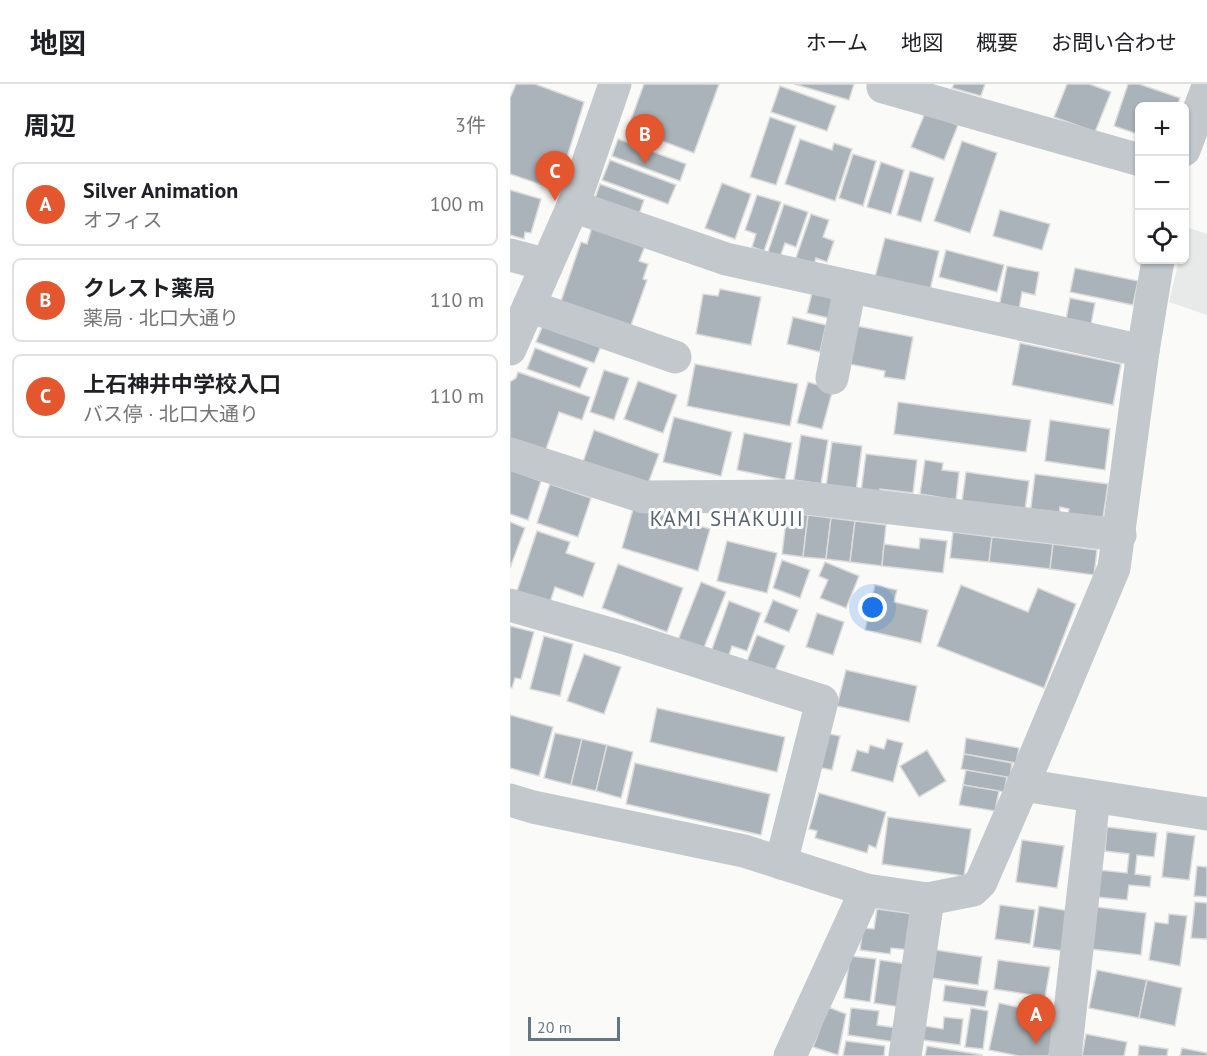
<!DOCTYPE html>
<html lang="ja">
<meta charset="utf-8">
<style>
:root{--surface:#fff;--page:#f2f2f2;--text:#202124;--muted:#757577;--line:#e0e0e0;--accent:#e4572e}
body{margin:0;font-family:"PT Sans","Noto Sans JP",sans-serif;background:var(--page);color:var(--text)}
.controls{position:absolute;right:18px;top:18px;display:grid;overflow:hidden;border-radius:9px;box-shadow:0 2px 4px #0004}
.controls button{width:54px;height:54px;display:grid;place-items:center;padding:0;border:0;border-bottom:2px solid var(--line);background:var(--surface);color:var(--text);font:30px sans-serif}
.scale{position:absolute;left:18px;bottom:15px;width:92px;box-sizing:border-box;padding-left:6px;border:3px solid #657683;border-top:0;font-size:16px;line-height:21px;white-space:nowrap;color:#657683;-webkit-text-stroke:4px #fff;paint-order:stroke}
.you{position:absolute;left:363px;top:524px;width:21px;height:21px;margin:-15px;border:4px solid #fff;border-radius:50%;background:#1a73e8;box-shadow:0 0 0 9px #1a73e833}
.badge{display:grid;place-items:center;width:39px;height:39px;border-radius:50%;background:var(--accent);color:#fff;font-size:20px;font-weight:700}
.pin{position:absolute;translate:-50% -50px;filter:drop-shadow(0 2px 3px #0008)}
.pin::after{content:'';position:absolute;top:32px;width:21px;height:18px;background:inherit;clip-path:polygon(0 0,100% 0,50% 100%)}
.list{margin:0;padding:0;list-style:none}
h2{display:flex;justify-content:space-between;align-items:center;height:78px;margin:0;padding:0 24px;font-size:26px}
h2 small{font-size:20px;font-weight:400;color:var(--muted)}
.list li{display:grid;grid-template-columns:39px 1fr auto;gap:18px;align-items:center;box-sizing:border-box;height:84px;margin:0 12px 12px;padding:0 12px;border:2px solid var(--line);border-radius:9px}
.list b{display:block;font-size:22px;white-space:nowrap}
.list p{margin:0;font-size:20px;white-space:nowrap;color:var(--muted)}
.list em{font-size:20px;font-style:normal;color:var(--muted)}
.icon{flex:none;width:33px;height:33px;fill:none;stroke:currentColor;stroke-width:2;stroke-linecap:round;stroke-linejoin:round}
.map{position:relative;flex:none;width:697px;height:972px;overflow:hidden}
header{display:flex;align-items:center;gap:36px;box-sizing:border-box;height:84px;padding:0 30px;background:var(--surface);border-bottom:2px solid var(--line)}
header strong{font-size:28px}
nav{display:flex;gap:33px;margin-inline-start:auto;font-size:21px}
main{display:flex}
aside{flex:1;background:var(--surface)}
.map>svg:first-child{display:block}
</style>
<header>
<strong>地図</strong>
<nav><a>ホーム</a><a>地図</a><a>概要</a><a>お問い合わせ</a></nav>
</header>
<main>
<aside>
<h2>周辺<small>3件</small></h2>
<ul class="list">
<li><span class="badge">A</span><div><b>Silver Animation</b><p>オフィス</p></div><em>100 m</em></li>
<li><span class="badge">B</span><div><b>クレスト薬局</b><p>薬局 · 北口大通り</p></div><em>110 m</em></li>
<li><span class="badge">C</span><div><b>上石神井中学校入口</b><p>バス停 · 北口大通り</p></div><em>110 m</em></li>
</ul>
</aside>
<div class="map">
<svg width="697" height="972" viewBox="0 0 697 972">
<rect width="100%" height="100%" fill="#fafaf8"/>
<polygon fill="#e8e9e9" points="676,143 697,150 697,231 659,218 669,176 674,176"/>
<g fill="#aab3b9" stroke="#dcdcda" stroke-width="1.5">
<polygon points="6,0 25,0 74,18 47,106 0,90 0,14"/>
<polygon points="134,0 209,0 184,69 118,44"/>
<polygon points="284,0 344,0 339,16"/>
<polygon points="444,0 475,0 471,12 442,4"/>
<polygon points="557,0 579,0 601,8 585,48 544,33"/>
<polygon points="618,0 629,0 670,14 667,22 630,22 630,51 604,42"/>
<polygon points="270,2 326,22 317,47 261,28"/>
<polygon points="415,29 448,41 434,76 401,63"/>
<polygon points="260,33 286,42 266,101 240,93"/>
<polygon points="108,55 176,80 170,97 102,72"/>
<polygon points="290,55 322,66 324,59 342,65 325,117 275,100"/>
<polygon points="452,57 487,69 460,149 424,137"/>
<polygon points="343,70 366,77 353,122 329,114"/>
<polygon points="100,76 166,101 158,120 92,96"/>
<polygon points="371,78 394,86 381,130 357,123"/>
<polygon points="400,87 424,94 411,138 387,131"/>
<polygon points="212,99 241,110 225,155 195,144"/>
<polygon points="90,100 134,116 127,136 83,120"/>
<polygon points="0,106 31,115 21,149 15,148 14,155 0,151"/>
<polygon points="247,111 271,118 254,167 242,163 246,150 235,146"/>
<polygon points="274,120 298,128 286,163 275,159 270,173 258,168"/>
<polygon points="490,126 540,140 532,166 483,152"/>
<polygon points="301,130 319,136 313,153 324,157 317,178 306,174 304,180 286,174"/>
<polygon points="82,143 135,162 129,177 138,180 133,195 137,196 120,244 50,220 71,158 77,160"/>
<polygon points="375,154 429,167 420,206 365,193"/>
<polygon points="436,166 494,181 487,208 429,193"/>
<polygon points="497,182 529,188 525,211 512,208 509,226 489,223"/>
<polygon points="565,184 628,197 623,221 560,208"/>
<polygon points="210,205 251,213 241,261 186,250 193,210 208,212"/>
<polygon points="303,205 329,211 323,235 297,229"/>
<polygon points="560,214 585,219 580,246 555,241"/>
<polygon points="283,233 316,241 310,268 277,260"/>
<polygon points="33,241 91,262 84,279 26,258"/>
<polygon points="347,242 403,253 395,296 374,293 375,287 339,280"/>
<polygon points="510,259 611,280 603,321 502,301"/>
<polygon points="25,264 78,284 70,304 17,285"/>
<polygon points="185,280 288,300 280,342 177,322"/>
<polygon points="94,286 119,294 104,336 80,328"/>
<polygon points="8,288 80,313 72,336 49,328 35,368 0,356 0,298 6,294"/>
<polygon points="128,297 167,311 153,349 114,335"/>
<polygon points="298,298 323,305 312,345 287,339"/>
<polygon points="388,318 521,336 516,368 384,350"/>
<polygon points="164,333 222,348 211,392 153,378"/>
<polygon points="540,336 600,345 595,386 535,377"/>
<polygon points="84,346 149,370 136,405 72,381"/>
<polygon points="234,349 282,359 275,396 227,386"/>
<polygon points="291,351 318,356 311,400 284,396"/>
<polygon points="322,358 352,362 346,407 316,403"/>
<polygon points="356,370 407,376 403,409 370,405 369,410 351,408"/>
<polygon points="415,376 433,379 432,386 449,388 446,416 410,410"/>
<polygon points="0,386 31,397 18,436 0,430"/>
<polygon points="456,388 519,397 515,426 452,417"/>
<polygon points="525,390 598,400 592,441 557,436 559,425 550,423 549,435 520,431"/>
<polygon points="40,400 81,414 68,453 27,439"/>
<polygon points="124,422 200,445 188,487 112,464"/>
<polygon points="277,429 298,431 293,473 272,470"/>
<polygon points="298,431 321,434 316,475 293,473"/>
<polygon points="321,434 345,437 340,478 316,475"/>
<polygon points="345,437 376,441 372,482 340,478"/>
<polygon points="0,438 15,444 0,484"/>
<polygon points="27,447 60,458 56,469 85,479 73,513 45,503 39,521 6,510"/>
<polygon points="443,448 482,453 479,478 440,474"/>
<polygon points="482,453 543,460 540,485 479,478"/>
<polygon points="410,454 437,457 433,489 372,482 374,460 409,465"/>
<polygon points="217,457 267,469 257,509 207,497"/>
<polygon points="543,460 587,466 584,491 540,485"/>
<polygon points="272,476 300,486 290,514 263,504"/>
<polygon points="315,478 349,492 336,524 310,514 318,496 309,492"/>
<polygon points="108,480 173,504 157,548 92,524"/>
<polygon points="191,498 216,508 193,566 168,556"/>
<polygon points="365,501 387,506 384,518 418,526 411,559 355,546"/>
<polygon points="451,501 518,528 528,504 566,520 534,604 427,562"/>
<polygon points="263,516 288,526 279,548 254,538"/>
<polygon points="219,517 251,529 237,567 222,562 218,574 201,568"/>
<polygon points="307,529 334,538 323,571 296,563"/>
<polygon points="0,542 24,548 11,595 5,594 2,604 0,603"/>
<polygon points="247,551 275,562 263,591 236,580"/>
<polygon points="34,552 63,560 50,612 20,605"/>
<polygon points="74,570 111,583 94,630 57,617"/>
<polygon points="336,586 407,602 399,638 327,622"/>
<polygon points="147,624 275,653 267,688 140,658"/>
<polygon points="0,631 43,643 29,692 0,684"/>
<polygon points="45,649 72,655 61,701 34,694"/>
<polygon points="315,649 330,652 322,686 307,683"/>
<polygon points="456,654 509,664 506,679 454,670"/>
<polygon points="72,655 97,661 86,707 61,701"/>
<polygon points="377,655 393,659 383,698 341,687 347,666 358,669 360,661 374,665"/>
<polygon points="97,661 123,668 111,714 86,707"/>
<polygon points="417,666 436,697 409,713 390,682"/>
<polygon points="454,670 502,679 500,694 451,685"/>
<polygon points="125,679 260,710 251,751 116,720"/>
<polygon points="456,686 497,693 494,708 453,701"/>
<polygon points="453,701 489,707 485,727 449,721"/>
<polygon points="309,709 376,728 366,764 359,761 357,769 305,754 307,747 299,745"/>
<polygon points="378,733 461,745 454,792 372,780"/>
<polygon points="597,743 647,749 644,773 627,771 625,790 641,792 640,803 619,801 617,816 586,813 589,786 617,789 619,770 595,767"/>
<polygon points="657,748 685,752 679,796 652,793"/>
<polygon points="512,756 554,762 547,804 506,798"/>
<polygon points="687,782 697,783 697,813 684,812"/>
<polygon points="685,818 697,819 697,855 681,854"/>
<polygon points="490,821 525,826 520,860 485,855"/>
<polygon points="529,822 560,827 554,867 523,863"/>
<polygon points="586,823 636,829 631,871 581,865"/>
<polygon points="367,825 404,830 399,866 381,864 380,870 350,866 353,844 364,845"/>
<polygon points="659,830 677,832 670,882 639,876 645,838 658,840"/>
<polygon points="426,866 472,873 468,901 422,894"/>
<polygon points="340,872 366,875 360,918 334,914"/>
<polygon points="370,876 396,880 390,923 364,919"/>
<polygon points="488,876 540,883 535,913 484,905"/>
<polygon points="587,886 637,896 629,934 579,924"/>
<polygon points="637,896 672,904 665,942 629,934"/>
<polygon points="435,901 478,907 475,923 433,917"/>
<polygon points="489,919 512,924 510,934 545,941 539,972 509,972 479,966"/>
<polygon points="318,923 336,930 328,971 303,963"/>
<polygon points="341,924 369,927 367,941 387,944 385,958 338,951"/>
<polygon points="461,924 478,927 473,965 455,963"/>
<polygon points="434,933 453,935 450,961 413,956 415,942 433,945"/>
<polygon points="576,950 617,958 614,972 572,972"/>
<polygon points="336,957 375,962 374,972 333,972"/>
<polygon points="629,961 658,965 657,972 628,972"/>
<polygon points="417,962 472,971 472,972 415,972"/>
<polygon points="672,964 697,969 697,972 670,972"/>
</g>
<g fill="none" stroke-linecap="round" stroke-linejoin="round">
<g stroke="#c3c8cc" stroke-width="33">
<polyline points="373,3 630,76"/>
<polyline points="674,66 697,5"/>
<polyline points="63,122 216,175 633,267"/>
<polyline points="0,171 37,181"/>
<polyline points="648,176 633,267 604,484 513,701 697,730"/>
<polyline points="19,222 165,273"/>
<polyline points="0,265 63,122 105,0"/>
<polyline points="322,294 340,203"/>
<polyline points="0,370 134,413 280,412 610,451"/>
<polyline points="0,521 118,555 312,617 271,779"/>
<polyline points="0,716 23,723 234,767 356,806 418,815 463,806 471,798 513,701"/>
<polyline points="280,972 356,806"/>
<polyline points="395,972 418,815"/>
<polyline points="555,972 584,713"/>
</g>
</g>
<g text-anchor="middle" stroke-width="6" stroke-linejoin="round" paint-order="stroke">
<g font-size="21" letter-spacing="1.5" fill="#57646e" stroke="#fff">
<text x="217" y="442">KAMI SHAKUJII</text>
</g>
</g>
</svg>
<div class="controls">
<button>+</button>
<button>−</button>
<button><svg class="icon" aria-label="locate" viewBox="0 0 24 24"><circle cx="12" cy="12" r="6"/><path d="M12 2v4M12 18v4M2 12h4M18 12h4"/></svg></button>
</div>
<div class="scale">20 m</div>
<div class="you"></div>
<div class="pin badge" style="left:526px;top:960px">A</div>
<div class="pin badge" style="left:135px;top:80px">B</div>
<div class="pin badge" style="left:45px;top:117px">C</div>
</div>
</main>
